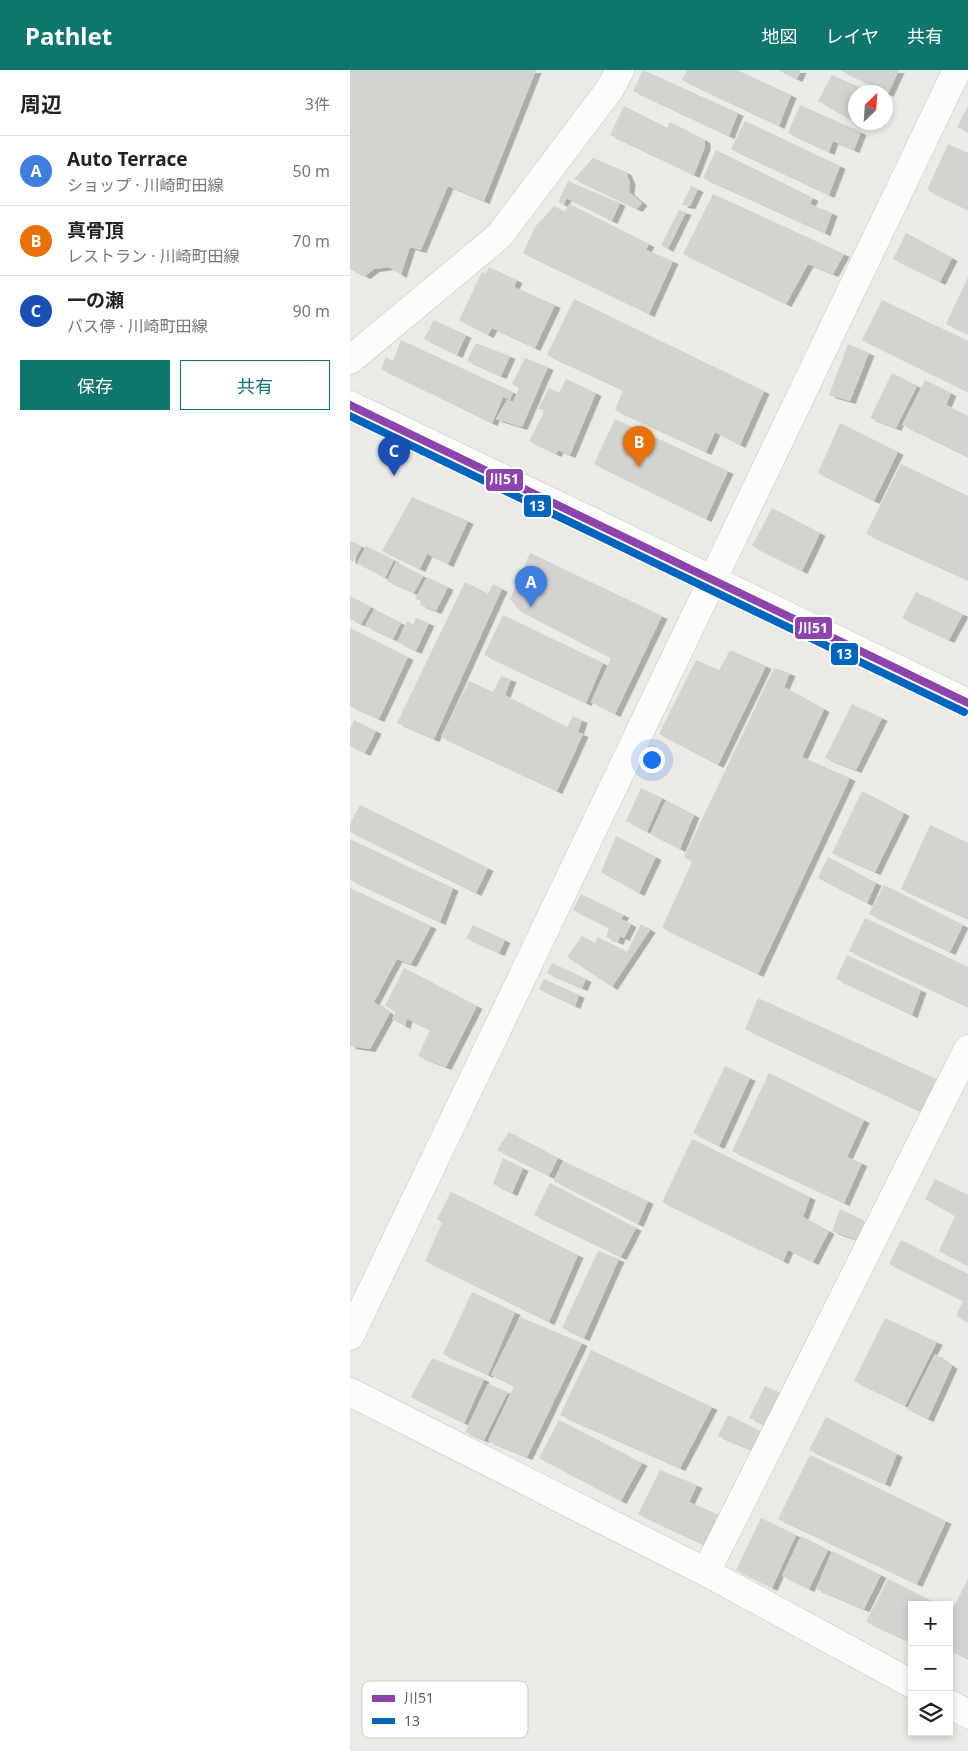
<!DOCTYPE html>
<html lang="ja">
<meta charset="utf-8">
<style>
:root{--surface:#fff;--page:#f2f2f2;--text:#222;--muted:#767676;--line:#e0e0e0;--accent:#0f766e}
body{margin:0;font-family:"Noto Sans","Noto Sans JP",sans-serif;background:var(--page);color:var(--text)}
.controls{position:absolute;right:15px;bottom:15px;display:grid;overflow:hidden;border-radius:0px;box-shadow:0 2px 8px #0003}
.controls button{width:45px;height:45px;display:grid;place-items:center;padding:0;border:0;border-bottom:1px solid var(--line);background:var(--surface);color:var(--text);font:25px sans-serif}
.compass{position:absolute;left:498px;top:15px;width:45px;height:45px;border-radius:50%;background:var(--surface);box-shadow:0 2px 8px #0003;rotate:25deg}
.you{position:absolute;left:301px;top:689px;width:18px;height:18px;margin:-12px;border:4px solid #fff;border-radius:50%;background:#1a73e8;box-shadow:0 0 0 8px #1a73e833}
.badge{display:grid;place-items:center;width:32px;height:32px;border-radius:50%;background:var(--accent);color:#fff;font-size:16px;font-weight:700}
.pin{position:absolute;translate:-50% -41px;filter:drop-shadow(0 1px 2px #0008)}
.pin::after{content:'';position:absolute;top:26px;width:18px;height:15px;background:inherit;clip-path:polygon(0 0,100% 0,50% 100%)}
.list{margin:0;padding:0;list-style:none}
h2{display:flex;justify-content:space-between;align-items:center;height:65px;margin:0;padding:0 20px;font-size:21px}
h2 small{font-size:16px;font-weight:400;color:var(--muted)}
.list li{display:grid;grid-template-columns:32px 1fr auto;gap:15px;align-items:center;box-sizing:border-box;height:70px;padding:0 20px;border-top:1px solid var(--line)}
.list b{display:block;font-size:19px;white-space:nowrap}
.list p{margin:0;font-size:16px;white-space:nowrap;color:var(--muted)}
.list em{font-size:16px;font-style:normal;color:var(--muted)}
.actions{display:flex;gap:10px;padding:15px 20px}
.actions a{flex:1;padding:11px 0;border:1px solid var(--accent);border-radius:0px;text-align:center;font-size:18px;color:var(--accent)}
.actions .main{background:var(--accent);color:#fff}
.icon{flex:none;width:28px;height:28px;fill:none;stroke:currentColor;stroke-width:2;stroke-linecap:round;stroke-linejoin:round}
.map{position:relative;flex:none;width:618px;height:1681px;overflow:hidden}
header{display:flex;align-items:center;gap:30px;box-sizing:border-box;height:70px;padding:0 25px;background:var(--accent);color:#fff}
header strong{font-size:24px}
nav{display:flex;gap:28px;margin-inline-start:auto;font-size:18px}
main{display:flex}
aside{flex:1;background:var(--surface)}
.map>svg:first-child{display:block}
</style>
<header>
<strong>Pathlet</strong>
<nav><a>地図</a><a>レイヤ</a><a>共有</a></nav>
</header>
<main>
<aside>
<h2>周辺<small>3件</small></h2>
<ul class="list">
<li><span class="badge" style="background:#3f7fe0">A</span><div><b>Auto Terrace</b><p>ショップ · 川崎町田線</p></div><em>50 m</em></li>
<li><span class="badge" style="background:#e8710a">B</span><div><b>真骨頂</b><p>レストラン · 川崎町田線</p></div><em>70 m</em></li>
<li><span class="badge" style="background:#1a4fb4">C</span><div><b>一の瀬</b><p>バス停 · 川崎町田線</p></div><em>90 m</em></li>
</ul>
<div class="actions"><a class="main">保存</a><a>共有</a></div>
</aside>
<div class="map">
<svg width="618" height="1681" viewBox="0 0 618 1681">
<defs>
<filter id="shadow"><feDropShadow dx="5.5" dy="3" stdDeviation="0" flood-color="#0004"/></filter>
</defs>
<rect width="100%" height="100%" fill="#ebeae4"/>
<g fill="#d4d3cf" filter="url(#shadow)">
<polygon points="0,0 186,0 134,131 98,116 71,180 60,177 51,205 39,197 24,199 15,206 0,199"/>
<polygon points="293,0 388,43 379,66 283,21"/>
<polygon points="337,0 387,0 441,25 429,56 332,10"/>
<polygon points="428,0 451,0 447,9"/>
<polygon points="490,0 549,0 538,24"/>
<polygon points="482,5 520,22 506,22 506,45 502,51 468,31"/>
<polygon points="450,35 511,62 504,80 483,71 479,82 438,63"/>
<polygon points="274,36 317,58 320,52 355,70 355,77 344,105 260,65"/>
<polygon points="618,36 618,62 607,57"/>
<polygon points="395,51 490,96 479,125 381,79"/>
<polygon points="598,74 618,83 618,140 577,120"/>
<polygon points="366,80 463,128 460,134 482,143 475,163 353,108"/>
<polygon points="243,88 276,102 280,112 279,122 292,133 287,139 224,109"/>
<polygon points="218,111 270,133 262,151 216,128 213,134 208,132"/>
<polygon points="341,116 348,119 340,136 332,135"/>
<polygon points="363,124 494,184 483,204 458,194 436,234 333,184"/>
<polygon points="219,134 299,174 296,180 323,191 299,244 173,183 185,157 204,136 215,142"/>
<polygon points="329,140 336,142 318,179 311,175"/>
<polygon points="556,163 602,188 590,212 543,189"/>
<polygon points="139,197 167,210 164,217 205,235 185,278 142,258 138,265 109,250 132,202 136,204"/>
<polygon points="618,207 618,264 596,254"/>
<polygon points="224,229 414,321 390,375 365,362 356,382 265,340 273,320 197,285"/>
<polygon points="532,230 618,271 618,322 512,270"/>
<polygon points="84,250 116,265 107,285 74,269"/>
<polygon points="51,270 163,322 160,330 153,327 142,353 31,299 36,287 43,291"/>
<polygon points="126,273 160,286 151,306 117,291"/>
<polygon points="498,274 519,283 500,331 479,325"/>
<polygon points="175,288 198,297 172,357 146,349 157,330 163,332 169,318 162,314"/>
<polygon points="542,303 567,316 546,358 520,348"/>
<polygon points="216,309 246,323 220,385 208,380 206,384 179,371 195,340 188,339 199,318 209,323"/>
<polygon points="575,310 601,323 596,335 618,346 618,387 552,355"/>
<polygon points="265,349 378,401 356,449 244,394"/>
<polygon points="490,353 548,382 524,431 468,403"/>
<polygon points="551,394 618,426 618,510 516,464"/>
<polygon points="62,427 118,451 98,494 77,484 70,499 32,481"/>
<polygon points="422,438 470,463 452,501 402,476"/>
<polygon points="0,471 12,476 3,492 0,490"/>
<polygon points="16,476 44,490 35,508 7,493"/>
<polygon points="180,483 312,546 265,644 241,632 261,588 170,541 160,529"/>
<polygon points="46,492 73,506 64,523 37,511"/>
<polygon points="77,507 98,517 86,541 70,535 72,531 65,529"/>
<polygon points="115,512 138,524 143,514 152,519 84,669 47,653"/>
<polygon points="566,522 613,544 599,570 552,548"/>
<polygon points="0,526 21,537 11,554 0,549"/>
<polygon points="24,539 51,553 43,569 15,556"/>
<polygon points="153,545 253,593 236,633 134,585"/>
<polygon points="66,548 79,553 66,581 47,572 57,551 63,555"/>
<polygon points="0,558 58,587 29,649 0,636"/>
<polygon points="380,580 416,596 368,695 309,664 346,590 369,600"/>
<polygon points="424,598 440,603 434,617 474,639 452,687 500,708 408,904 312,858 342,792 334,787"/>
<polygon points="151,606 161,609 155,625 217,657 223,646 232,650 228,662 233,664 207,721 91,667 119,611 143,622"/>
<polygon points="502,634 532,648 506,700 475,688"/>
<polygon points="4,650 26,661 15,683 0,676 0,659"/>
<polygon points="291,718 312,728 297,762 276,751"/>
<polygon points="512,721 554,743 525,802 482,783"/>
<polygon points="316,730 344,745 330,779 300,764"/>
<polygon points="10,735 138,798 126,823 0,762 0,754"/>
<polygon points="580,755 618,773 618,849 551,819"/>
<polygon points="266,766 306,787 289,823 251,802"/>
<polygon points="0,769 103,818 90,852 0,810"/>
<polygon points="478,787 526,813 517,833 468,808"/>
<polygon points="534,815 613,855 600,882 519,844"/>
<polygon points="0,818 81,856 61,894 47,889 24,932 40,943 20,979 0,976"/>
<polygon points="231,824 274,845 271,849 281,854 274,868 270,866 268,872 256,867 259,858 223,840"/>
<polygon points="515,848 618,897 618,937 499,881"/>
<polygon points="291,854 300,860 262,917 217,887 232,866 244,874 248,867 277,882"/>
<polygon points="123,855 155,870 149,883 116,868"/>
<polygon points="497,885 571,920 562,945 486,909"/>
<polygon points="202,893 236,909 232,918 197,903"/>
<polygon points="54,898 127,936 96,997 68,986 80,960 57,949 55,956 42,949 46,941 35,936"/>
<polygon points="194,909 229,925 225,936 189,919"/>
<polygon points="408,928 593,1012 578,1045 395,959"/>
<polygon points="375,996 400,1008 369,1076 343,1063"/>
<polygon points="419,1003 514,1050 497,1087 512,1093 494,1133 382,1081"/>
<polygon points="159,1062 208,1088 199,1106 147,1080"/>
<polygon points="342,1069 460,1127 453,1147 479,1161 463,1192 438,1180 433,1191 312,1132"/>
<polygon points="153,1088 173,1098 162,1123 143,1114"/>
<polygon points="213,1091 298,1131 288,1154 204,1111"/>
<polygon points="585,1109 618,1125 618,1196 589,1181 605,1146 575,1129"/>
<polygon points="200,1113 286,1158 271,1187 184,1145"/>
<polygon points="101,1122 228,1185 199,1252 75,1191 92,1153 87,1149"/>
<polygon points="490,1139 519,1153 510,1171 482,1161"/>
<polygon points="551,1170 618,1204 618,1252 606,1246 613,1231 539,1194"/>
<polygon points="248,1181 269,1189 234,1268 212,1258"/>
<polygon points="122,1222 165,1242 138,1305 93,1284"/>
<polygon points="170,1247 232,1273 177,1387 138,1371 164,1316 141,1305"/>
<polygon points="535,1248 587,1272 555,1336 504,1311"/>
<polygon points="241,1280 362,1337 330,1398 210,1345"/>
<polygon points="585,1284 602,1296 578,1349 557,1339"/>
<polygon points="82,1288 134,1309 114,1353 61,1327"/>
<polygon points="138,1314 158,1322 134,1370 115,1362"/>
<polygon points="415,1316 435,1325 420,1357 399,1348"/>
<polygon points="378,1345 410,1361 402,1380 368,1366"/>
<polygon points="476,1347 547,1384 535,1414 459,1380"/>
<polygon points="209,1350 292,1393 271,1431 189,1388"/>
<polygon points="460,1385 596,1451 567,1514 428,1449"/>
<polygon points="310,1400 347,1415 339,1432 376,1448 361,1478 288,1444"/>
<polygon points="411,1448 446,1465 422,1518 386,1500"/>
<polygon points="451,1466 478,1480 459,1519 432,1506"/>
<polygon points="482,1481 531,1505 514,1539 466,1519"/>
<polygon points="538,1509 586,1533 585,1535 562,1535 562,1573 516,1552"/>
<polygon points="618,1509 618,1589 599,1580 599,1546"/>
</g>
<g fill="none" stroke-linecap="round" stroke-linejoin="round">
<g stroke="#c7c8c6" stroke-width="29">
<g id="minor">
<polyline points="0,290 149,166 260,19 270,0"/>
<polyline points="0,1322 356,1502 562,1614"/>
<polyline points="356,1502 618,979"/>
<polyline points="599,1634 618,1644"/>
</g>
</g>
<g stroke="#c7c8c6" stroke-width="29">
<polyline id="tertiary" points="0,1266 607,0"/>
</g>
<g stroke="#c8c9c8" stroke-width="29">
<polyline id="secondary" points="0,335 618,633"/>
</g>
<use href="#minor" stroke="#fcfcfb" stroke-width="28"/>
<use href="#tertiary" stroke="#fcfcfb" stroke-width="28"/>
<use href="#secondary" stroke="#fcfcfb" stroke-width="28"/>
<g stroke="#fff" stroke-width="11">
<polyline id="bus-1" points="0,335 618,633"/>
</g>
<g stroke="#fff" stroke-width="11">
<polyline id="bus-2" points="0,346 614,642"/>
</g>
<use href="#bus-1" stroke="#8e44ad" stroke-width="8"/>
<use href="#bus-2" stroke="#0065bd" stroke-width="8"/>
</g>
<rect x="12" y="1611" width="166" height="57" rx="8" fill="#fff" stroke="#cdced0" stroke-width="1"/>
<rect x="22" y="1625" width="23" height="7" fill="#8e44ad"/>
<rect x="22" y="1648" width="23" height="6" fill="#0065bd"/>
<g font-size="14" fill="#595d63">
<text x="54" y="1633">川51</text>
<text x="54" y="1656">13</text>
</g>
<g stroke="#fff" stroke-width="2">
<rect x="135" y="398" width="39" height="24" rx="5" fill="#8e44ad"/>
<rect x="173" y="424" width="29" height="24" rx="5" fill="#0065bd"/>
<rect x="444" y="546" width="39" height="24" rx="5" fill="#8e44ad"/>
<rect x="480" y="572" width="29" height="24" rx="5" fill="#0065bd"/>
</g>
<g font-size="14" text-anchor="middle" font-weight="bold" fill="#fff">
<text x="154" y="414">川51</text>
<text x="187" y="441">13</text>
<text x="463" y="563">川51</text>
<text x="494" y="589">13</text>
</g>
</svg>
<div class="controls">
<button>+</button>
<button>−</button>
<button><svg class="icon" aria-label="layers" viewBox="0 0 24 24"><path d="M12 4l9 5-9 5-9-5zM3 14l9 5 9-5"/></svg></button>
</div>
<svg class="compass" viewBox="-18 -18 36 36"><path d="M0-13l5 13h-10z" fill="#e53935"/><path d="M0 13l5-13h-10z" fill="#767676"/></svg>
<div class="you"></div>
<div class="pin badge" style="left:181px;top:537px;background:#3f7fe0">A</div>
<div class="pin badge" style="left:289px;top:397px;background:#e8710a">B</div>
<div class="pin badge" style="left:44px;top:406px;background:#1a4fb4">C</div>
</div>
</main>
